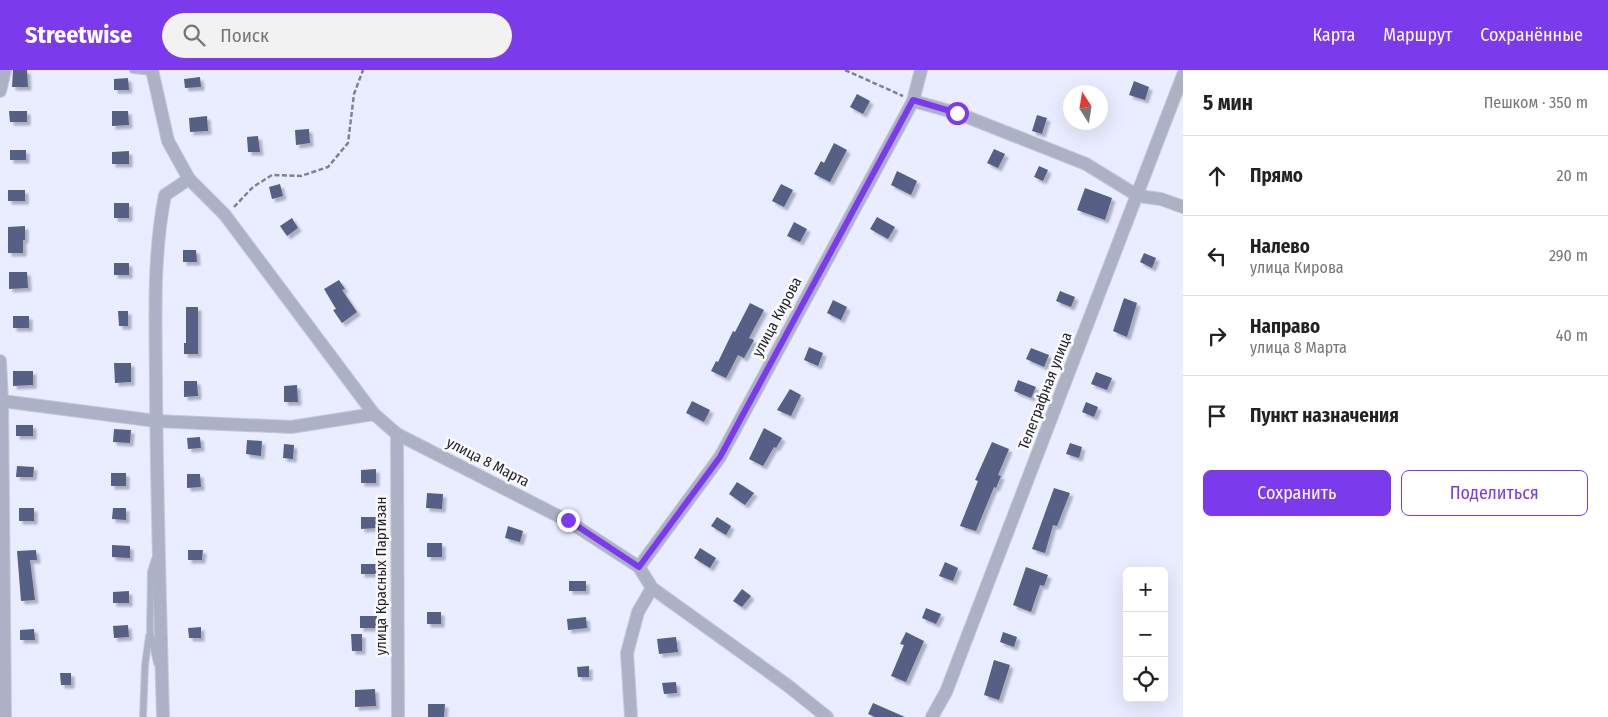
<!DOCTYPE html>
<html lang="ru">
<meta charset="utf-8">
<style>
:root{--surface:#fff;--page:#f2f2f2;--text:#222;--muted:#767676;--line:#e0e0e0;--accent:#7c3aed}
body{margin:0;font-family:"Fira Sans Condensed",sans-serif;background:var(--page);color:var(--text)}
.controls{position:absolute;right:15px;bottom:15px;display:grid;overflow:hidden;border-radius:8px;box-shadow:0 5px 20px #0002}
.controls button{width:45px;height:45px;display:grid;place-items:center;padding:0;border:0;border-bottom:1px solid var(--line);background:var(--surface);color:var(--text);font:25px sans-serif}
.compass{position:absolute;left:1063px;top:15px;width:45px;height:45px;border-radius:50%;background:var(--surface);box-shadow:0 5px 20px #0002;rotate:348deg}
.stop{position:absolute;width:15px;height:15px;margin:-11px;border:4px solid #7c3aed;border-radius:50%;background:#fff}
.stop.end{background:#7c3aed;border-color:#fff;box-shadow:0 1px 5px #0008}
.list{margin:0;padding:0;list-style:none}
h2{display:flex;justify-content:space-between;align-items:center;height:65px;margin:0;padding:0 20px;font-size:21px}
h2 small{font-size:16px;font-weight:400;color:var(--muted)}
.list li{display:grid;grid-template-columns:32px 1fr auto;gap:15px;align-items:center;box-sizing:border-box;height:80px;padding:0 20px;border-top:1px solid var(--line)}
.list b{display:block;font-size:19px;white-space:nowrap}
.list p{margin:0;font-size:16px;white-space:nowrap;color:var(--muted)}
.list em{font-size:16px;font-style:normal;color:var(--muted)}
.actions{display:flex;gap:10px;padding:15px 20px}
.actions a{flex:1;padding:11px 0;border:1px solid var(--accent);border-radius:8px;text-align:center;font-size:18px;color:var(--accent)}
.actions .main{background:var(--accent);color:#fff}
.icon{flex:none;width:28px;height:28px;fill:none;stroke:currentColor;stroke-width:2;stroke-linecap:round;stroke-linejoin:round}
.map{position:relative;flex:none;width:1183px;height:647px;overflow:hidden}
header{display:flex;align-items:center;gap:30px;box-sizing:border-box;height:70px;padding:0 25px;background:var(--accent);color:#fff}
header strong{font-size:24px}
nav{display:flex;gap:28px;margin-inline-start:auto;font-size:18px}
.search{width:350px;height:45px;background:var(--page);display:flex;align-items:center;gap:12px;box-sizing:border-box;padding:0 18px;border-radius:28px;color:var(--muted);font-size:19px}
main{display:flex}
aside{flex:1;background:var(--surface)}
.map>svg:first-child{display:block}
</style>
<header>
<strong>Streetwise</strong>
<div class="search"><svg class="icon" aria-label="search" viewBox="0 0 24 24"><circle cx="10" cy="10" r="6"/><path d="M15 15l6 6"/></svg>Поиск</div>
<nav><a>Карта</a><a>Маршрут</a><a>Сохранённые</a></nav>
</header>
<main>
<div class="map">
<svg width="1183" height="647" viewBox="0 0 1183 647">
<defs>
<filter id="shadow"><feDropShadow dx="3.5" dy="3.5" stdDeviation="1" flood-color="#0004"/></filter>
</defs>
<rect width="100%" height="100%" fill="#e9edff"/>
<g fill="#575e84" filter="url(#shadow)">
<polygon points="13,0 27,0 28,17 12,17"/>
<polygon points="200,7 201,17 185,18 184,9"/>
<polygon points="128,8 129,20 114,20 114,9"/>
<polygon points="1134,11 1149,17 1145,30 1129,25"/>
<polygon points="857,24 870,31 863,44 850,37"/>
<polygon points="9,41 27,41 27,52 10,52"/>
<polygon points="112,41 128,41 129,55 112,56"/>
<polygon points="1037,45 1047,48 1042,64 1032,61"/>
<polygon points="207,46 208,61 190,62 189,48"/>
<polygon points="309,59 310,73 296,75 295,60"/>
<polygon points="258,66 260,82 248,82 247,67"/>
<polygon points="834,73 847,80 830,112 814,104 821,91 824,93"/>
<polygon points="994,79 1005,84 998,98 987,93"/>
<rect x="10" y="80" width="16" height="10"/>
<polygon points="129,81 129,94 112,94 112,82"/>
<polygon points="1039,96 1048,100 1043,111 1034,107"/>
<polygon points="897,101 917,111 911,125 891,115"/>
<polygon points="280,114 283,126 272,129 269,117"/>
<polygon points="781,114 793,120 784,137 772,131"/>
<polygon points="1085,118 1112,128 1105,150 1077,140"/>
<rect x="8" y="120" width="17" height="11"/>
<rect x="114" y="133" width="15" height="15"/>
<polygon points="877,147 895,157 888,169 870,159"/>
<polygon points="292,148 298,158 287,166 280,156"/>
<polygon points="794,152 807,159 800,172 787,166"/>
<polygon points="25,156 25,170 23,170 23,183 8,183 8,157"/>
<polygon points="183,180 196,180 197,192 183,192"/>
<polygon points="1144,183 1156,188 1152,198 1140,192"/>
<rect x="114" y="193" width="15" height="12"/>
<polygon points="9,202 27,202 28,218 9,219"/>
<polygon points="339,210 345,219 342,220 357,242 342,253 333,240 336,239 324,219"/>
<polygon points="1060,221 1075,227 1071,237 1056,231"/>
<polygon points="1124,228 1137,233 1127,267 1113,261"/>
<polygon points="833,230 847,237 841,250 827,243"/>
<polygon points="750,233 764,240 749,268 754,270 744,288 738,285 726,308 711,301 716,291 718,292 733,261 735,262"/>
<polygon points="186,237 198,237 198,284 184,284 184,273 186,273"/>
<polygon points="118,241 128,241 128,256 119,256"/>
<rect x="13" y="246" width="16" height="12"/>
<polygon points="809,277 823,283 818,296 804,290"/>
<polygon points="1031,278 1049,285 1044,297 1026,289"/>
<polygon points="114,293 131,293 131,312 115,313"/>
<polygon points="13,301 33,301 33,315 13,316"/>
<polygon points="1096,302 1112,308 1107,320 1091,314"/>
<polygon points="1018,310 1036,317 1031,328 1014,321"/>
<polygon points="184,311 197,311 198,326 184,327"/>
<polygon points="297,315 298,332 284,332 284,316"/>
<polygon points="790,319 801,325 791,346 777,340"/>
<polygon points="692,331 710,340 704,352 686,343"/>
<polygon points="1086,332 1098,337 1094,347 1082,342"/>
<rect x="16" y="355" width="17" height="11"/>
<polygon points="764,358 782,368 776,378 774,377 763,396 749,389"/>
<polygon points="114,359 131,360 130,373 113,372"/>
<polygon points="200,367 201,378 188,379 187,368"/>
<polygon points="247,370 262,371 261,386 246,384"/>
<polygon points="992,372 1009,379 998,405 1001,406 996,418 994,417 976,461 960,456 978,411 975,410"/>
<polygon points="1070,373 1082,377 1079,388 1066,384"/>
<polygon points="284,374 294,375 293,389 283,388"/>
<polygon points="17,396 34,397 33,407 16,407"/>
<polygon points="376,399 376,413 361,413 361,400"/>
<rect x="111" y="403" width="15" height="13"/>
<polygon points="187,404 200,404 201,417 187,418"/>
<polygon points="737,412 754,423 745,435 729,424"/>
<polygon points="1054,418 1070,423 1057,456 1053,455 1045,483 1032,479"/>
<polygon points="427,423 443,424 442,439 426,438"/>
<rect x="19" y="438" width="15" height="13"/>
<polygon points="113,438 126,438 126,450 112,449"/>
<polygon points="361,447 377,447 377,458 361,459"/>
<polygon points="717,447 731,456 726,465 711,456"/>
<polygon points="508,456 523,461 520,472 505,468"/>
<rect x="427" y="473" width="15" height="14"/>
<polygon points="112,475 130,476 130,488 112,487"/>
<polygon points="700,478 716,488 710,498 694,488"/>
<polygon points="36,480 37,490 30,490 35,530 21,531 17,481"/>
<polygon points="188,480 203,480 202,490 188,490"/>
<polygon points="945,492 958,498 953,511 939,506"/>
<rect x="361" y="494" width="15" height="10"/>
<polygon points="1026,497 1048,505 1044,516 1040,515 1031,542 1013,535"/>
<rect x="569" y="511" width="17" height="10"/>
<polygon points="742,519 751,526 742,537 733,531"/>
<polygon points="129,521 129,533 113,533 113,522"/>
<polygon points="926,538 941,544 936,554 922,548"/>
<rect x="427" y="542" width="14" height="12"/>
<rect x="360" y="546" width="17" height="12"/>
<polygon points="586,547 587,558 568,560 567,549"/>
<polygon points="128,555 129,567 114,568 113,556"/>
<polygon points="201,557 201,568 189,568 188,558"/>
<polygon points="34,559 35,570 20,570 20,560"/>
<polygon points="906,562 924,571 906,612 891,606 904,575 900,574"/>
<polygon points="1003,562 1017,567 1014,577 1000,572"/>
<polygon points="351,564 362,564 362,581 352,581"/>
<polygon points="676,567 678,582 659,584 657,569"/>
<polygon points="994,590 1010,595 999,630 984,625"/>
<polygon points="589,596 589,607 578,607 577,597"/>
<polygon points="60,603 71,603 71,615 61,615"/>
<polygon points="676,612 677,623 664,624 662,613"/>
<polygon points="375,619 376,636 355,637 355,620"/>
<polygon points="873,633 905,647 875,647 868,644"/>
<polygon points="428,634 445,634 444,647 428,647"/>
</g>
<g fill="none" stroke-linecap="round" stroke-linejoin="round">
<g stroke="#c4c8d9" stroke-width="8">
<g id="lane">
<polyline points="133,0 152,2"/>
<polyline points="155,489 151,502 150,561 157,593"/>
<polyline points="143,647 145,595 149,566"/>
</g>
</g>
<g stroke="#c4c8d9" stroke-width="14">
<g id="street">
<polyline points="152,0 168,71 189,109 225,145 374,344 397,364 568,451 639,497 652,518 787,615 827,647"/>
<polyline points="0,21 5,0"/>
<polyline points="913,31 957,43 1086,94 1138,126 1161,129 1183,137"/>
<polyline points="0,291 2,331 5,647"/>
<polyline points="2,331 156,351 291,357 374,344"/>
<polyline points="397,364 398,647"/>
<polyline points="639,497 720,387 913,31 921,0"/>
<path d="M163 647C160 538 157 430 156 321 156 256 152 190 165 125L189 109"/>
<polyline points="631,647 627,583 638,542 652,518"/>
<polyline points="932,647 946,622 1183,5"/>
</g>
</g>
<g stroke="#7f8290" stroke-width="2.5" stroke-dasharray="5 2.5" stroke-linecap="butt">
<polyline points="845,0 903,26"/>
<polyline points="234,137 253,117 272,105 301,106 328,97 348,73 354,24 363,0"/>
</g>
<use href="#lane" stroke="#adb1c4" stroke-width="6"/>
<use href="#street" stroke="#adb1c4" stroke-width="12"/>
</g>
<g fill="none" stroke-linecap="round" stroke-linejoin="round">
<polyline stroke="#7c3aed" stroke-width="6" points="568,450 639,497 720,387 913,30 957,43"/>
</g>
<g text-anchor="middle" stroke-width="5" stroke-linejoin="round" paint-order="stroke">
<g font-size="15" fill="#1e202b" stroke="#fbfbfb">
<text transform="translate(777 247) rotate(-62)" y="5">улица Кирова</text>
<text transform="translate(1045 321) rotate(-69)" y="5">Телеграфная улица</text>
<text transform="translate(488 392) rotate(27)" y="5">улица 8 Марта</text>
<text transform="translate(381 506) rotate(-90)" y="5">улица Красных Партизан</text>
</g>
</g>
</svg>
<div class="controls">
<button>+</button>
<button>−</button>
<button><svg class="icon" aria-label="locate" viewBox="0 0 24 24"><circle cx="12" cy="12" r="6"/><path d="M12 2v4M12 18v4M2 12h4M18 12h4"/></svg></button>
</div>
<svg class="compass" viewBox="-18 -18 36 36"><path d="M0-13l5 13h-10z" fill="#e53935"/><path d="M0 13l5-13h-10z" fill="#767676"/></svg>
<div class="stop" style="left:957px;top:43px"></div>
<div class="stop end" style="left:568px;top:450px"></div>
</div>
<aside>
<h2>5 мин<small>Пешком · 350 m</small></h2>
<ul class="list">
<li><svg class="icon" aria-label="ahead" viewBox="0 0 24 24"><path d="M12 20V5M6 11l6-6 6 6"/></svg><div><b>Прямо</b></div><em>20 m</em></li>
<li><svg class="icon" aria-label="left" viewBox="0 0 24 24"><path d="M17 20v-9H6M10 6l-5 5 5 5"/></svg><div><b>Налево</b><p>улица Кирова</p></div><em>290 m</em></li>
<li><svg class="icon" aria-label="right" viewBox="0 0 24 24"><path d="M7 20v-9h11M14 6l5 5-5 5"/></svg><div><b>Направо</b><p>улица 8 Марта</p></div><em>40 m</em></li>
<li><svg class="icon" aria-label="arrive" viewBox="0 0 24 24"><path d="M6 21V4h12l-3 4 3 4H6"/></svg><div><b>Пункт назначения</b></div></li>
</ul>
<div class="actions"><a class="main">Сохранить</a><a>Поделиться</a></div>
</aside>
</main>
